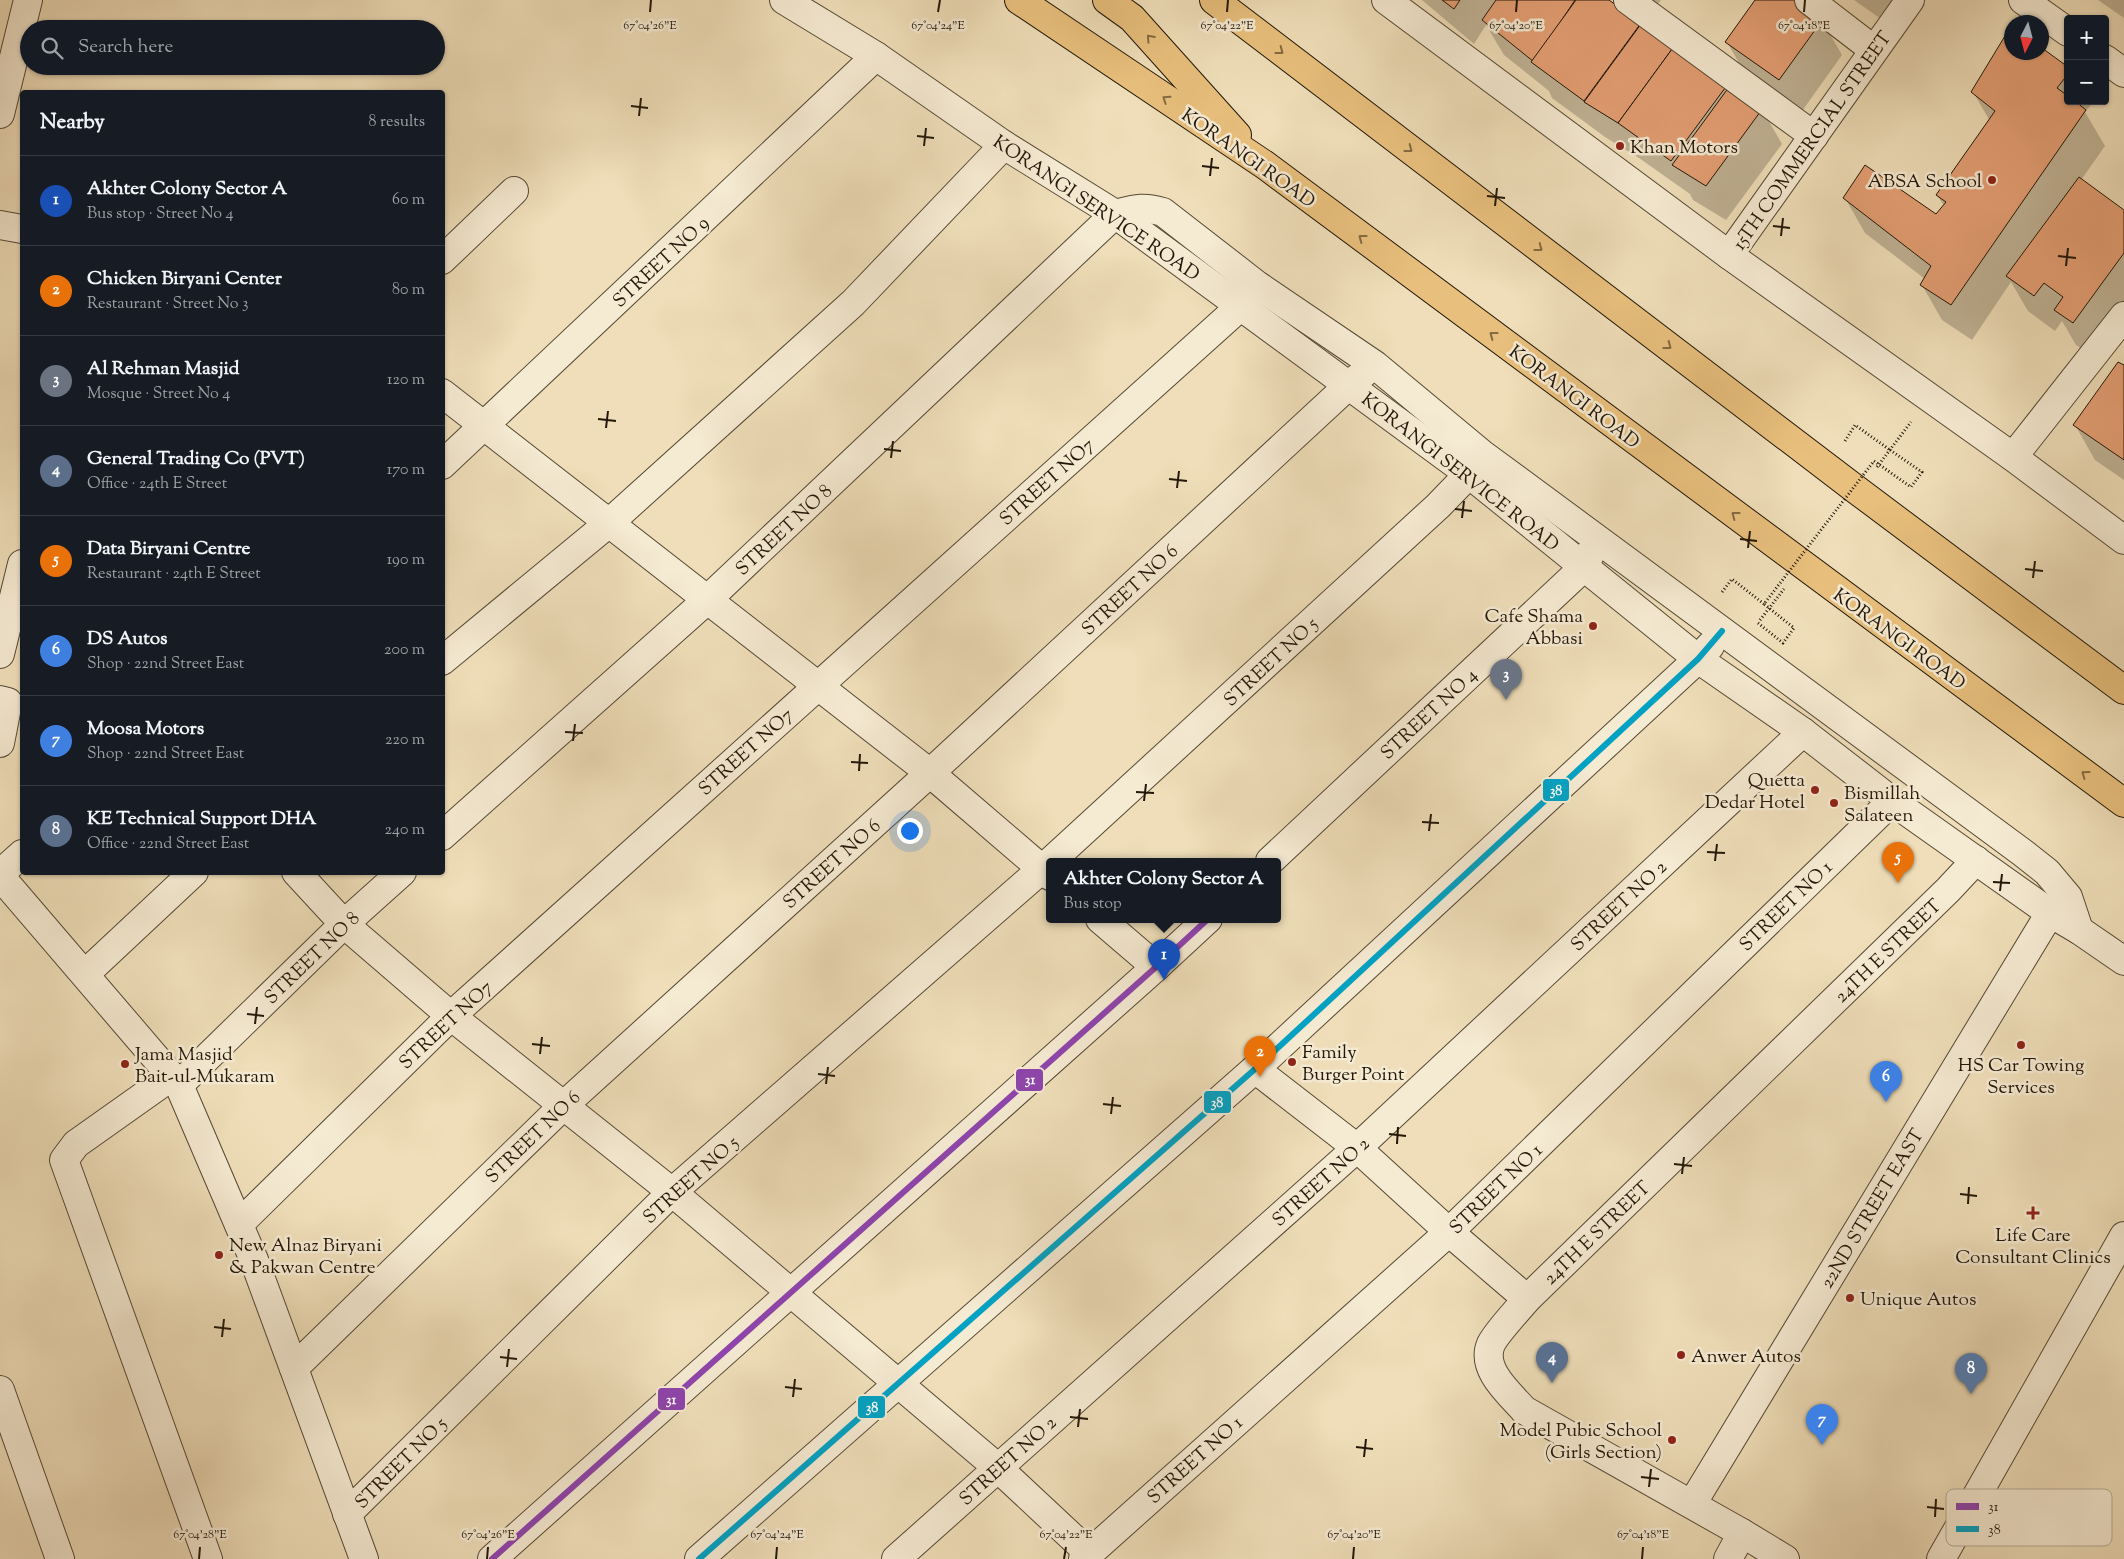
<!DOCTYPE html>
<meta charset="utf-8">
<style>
:root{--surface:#171b24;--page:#20242c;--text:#f1f3f6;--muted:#9ea1a6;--line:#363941;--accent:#b45309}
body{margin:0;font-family:"Sorts Mill Goudy",serif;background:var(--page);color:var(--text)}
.controls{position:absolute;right:15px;top:15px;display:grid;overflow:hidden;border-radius:5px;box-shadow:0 1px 4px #0004}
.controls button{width:45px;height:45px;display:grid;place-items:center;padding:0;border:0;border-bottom:1px solid var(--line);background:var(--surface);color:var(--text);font:25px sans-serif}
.compass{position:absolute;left:2004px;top:15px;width:45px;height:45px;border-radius:50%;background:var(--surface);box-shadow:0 1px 4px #0004;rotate:186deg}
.you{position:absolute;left:909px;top:830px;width:18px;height:18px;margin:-12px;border:4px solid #fff;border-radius:50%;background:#1a73e8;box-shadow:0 0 0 8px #1a73e833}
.badge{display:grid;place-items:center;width:32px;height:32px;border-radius:50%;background:var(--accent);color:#fff;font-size:16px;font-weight:700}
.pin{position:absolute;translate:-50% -41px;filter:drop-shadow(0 1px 2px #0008)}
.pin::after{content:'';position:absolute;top:26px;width:18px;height:15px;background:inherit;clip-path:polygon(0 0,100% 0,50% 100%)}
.popup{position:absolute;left:1046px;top:858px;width:235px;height:65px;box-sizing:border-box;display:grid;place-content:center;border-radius:5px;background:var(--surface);filter:drop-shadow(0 1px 4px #0005);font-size:16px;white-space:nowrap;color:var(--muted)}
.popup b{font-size:19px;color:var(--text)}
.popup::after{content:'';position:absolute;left:50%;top:100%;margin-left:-10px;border:10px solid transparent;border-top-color:var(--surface)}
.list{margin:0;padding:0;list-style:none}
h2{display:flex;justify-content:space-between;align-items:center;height:65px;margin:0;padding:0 20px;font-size:21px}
h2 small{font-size:16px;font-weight:400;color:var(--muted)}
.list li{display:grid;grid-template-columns:32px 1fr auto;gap:15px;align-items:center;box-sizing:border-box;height:90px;padding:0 20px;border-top:1px solid var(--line)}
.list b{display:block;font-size:19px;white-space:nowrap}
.list p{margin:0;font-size:16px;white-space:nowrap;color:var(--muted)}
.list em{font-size:16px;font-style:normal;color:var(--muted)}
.icon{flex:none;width:28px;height:28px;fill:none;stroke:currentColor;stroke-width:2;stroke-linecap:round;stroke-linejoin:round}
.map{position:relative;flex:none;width:2124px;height:1559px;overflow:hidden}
.search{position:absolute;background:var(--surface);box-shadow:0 1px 4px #0004;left:20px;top:20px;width:425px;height:55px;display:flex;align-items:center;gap:12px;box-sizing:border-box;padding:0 18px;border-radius:28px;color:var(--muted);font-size:19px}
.panel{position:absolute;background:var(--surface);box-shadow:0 1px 4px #0004;left:20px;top:90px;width:425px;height:785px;border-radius:5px}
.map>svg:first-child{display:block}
</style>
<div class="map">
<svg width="2124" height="1559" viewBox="0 0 2124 1559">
<rect width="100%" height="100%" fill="#efdeb9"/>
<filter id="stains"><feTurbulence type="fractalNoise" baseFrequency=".004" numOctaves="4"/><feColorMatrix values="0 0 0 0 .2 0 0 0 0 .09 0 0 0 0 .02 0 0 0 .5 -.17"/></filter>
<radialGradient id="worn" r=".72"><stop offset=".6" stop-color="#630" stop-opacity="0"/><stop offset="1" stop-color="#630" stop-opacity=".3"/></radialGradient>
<g fill="#0003">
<polygon points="1422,0 1606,0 1762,109 1782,144 1726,220 1693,200 1690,194 1639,158 1605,137 1552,98 1549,91 1504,55 1486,25 1474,44"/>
<polygon points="1633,0 1661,0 1651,13"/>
<polygon points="1756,0 1794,0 1822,20 1842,55 1800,114 1747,77 1727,42"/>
<polygon points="1854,0 1924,0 1901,33"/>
<polygon points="2098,0 2124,0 2124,18"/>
<polygon points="2011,28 2012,52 2042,52 2042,50 2068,68 2068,101 2088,101 2091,105 2085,112 2105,146 2081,180 2124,211 2124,315 2093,357 2076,345 2062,321 2055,331 2028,311 2011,282 1972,340 1942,320 1922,285 1925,279 1865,233 1845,198 1936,215 1944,206 1937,195 1990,121 1973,92"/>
<polygon points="2124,367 2124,480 2095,460 2075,425"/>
</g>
<g fill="#e49f74" stroke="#221709">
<polygon points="1442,0 1460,0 1454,9"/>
<polygon points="1496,0 1575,0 1534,62 1482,20"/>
<polygon points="1576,0 1609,0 1641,23 1584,101 1531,62"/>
<polygon points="1755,0 1796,0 1823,19 1779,80 1725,42"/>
<polygon points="1641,24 1675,45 1618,123 1584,102"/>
<polygon points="2011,26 2012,52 2042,52 2042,48 2068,67 2068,74 2057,88 2068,96 2068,101 2075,101 2086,110 1951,305 1920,285 1931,266 1843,198 1865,165 1936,214 1946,202 1936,195 1995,111 1971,92"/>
<polygon points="1675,45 1728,84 1671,161 1618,123"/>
<polygon points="1729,87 1763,108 1706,186 1672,165"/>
<polygon points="2079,177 2124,210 2124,253 2073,323 2054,310 2063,297 2044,283 2034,296 2006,276"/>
<polygon points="2118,362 2124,365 2124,460 2073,425"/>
</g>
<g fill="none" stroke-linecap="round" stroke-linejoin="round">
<g stroke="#554935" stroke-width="30">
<g id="minor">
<polyline points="784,0 876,56 1004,145 1115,214 1469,474 1698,659 1803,732 1892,801 2050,913 2079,930 2124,961"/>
<polyline points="1386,0 1729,255 2013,457 2124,540"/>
<polyline points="1628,0 1814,136"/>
<polyline points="1809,0 1874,50"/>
<polyline points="2023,0 2068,32"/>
<polyline points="2105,59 2124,73"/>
<polyline points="0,114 28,0"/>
<polyline points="0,225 22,229"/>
<polyline points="1729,255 1910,0"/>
<polyline points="442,260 514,191"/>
<polyline points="442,393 930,773 1050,876"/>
<polyline points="2013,457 2124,316"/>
<polyline points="442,465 876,56"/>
<polyline points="0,654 22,564"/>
<polyline points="442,661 609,523 853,303 1004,145"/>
<polyline points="0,700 8,702 0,743"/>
<path d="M442 836 707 600 1115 214C1135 209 1143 206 1163 212L1257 285 1375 365 1482 454 2023 853 2047 872 2068 897 2079 930"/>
<polyline points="1051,861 1438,506 1469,474 1479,459"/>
<polyline points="1270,861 1584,567 1591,552"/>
<polyline points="296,872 344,924 451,1016 672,1192 998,1468 1089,1553"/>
<polyline points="0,874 22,854"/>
<polyline points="0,876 179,1085 254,1260 364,1559"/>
<polyline points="1100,919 1156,967"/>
<polyline points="85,974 194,872"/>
<polyline points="1255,1069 1357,1148 1449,1232 1527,1299"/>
<polyline points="172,1076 76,1144 64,1160 208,1559"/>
<polyline points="179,1085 344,924 402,872"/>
<polyline points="239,1224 451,1016 1242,305 1252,292"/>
<polyline points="294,1368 563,1106 930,773 1349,385 1364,373"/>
<polyline points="0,1390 60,1559"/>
<polyline points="1692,1504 2050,913"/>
<polyline points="347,1514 672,1192 1050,862"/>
<polyline points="492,1559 1156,967 1208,919"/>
<polyline points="699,1559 1255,1069 1698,659 1710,646"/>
<polyline points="896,1559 1357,1148 1803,732"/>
<polyline points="1083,1559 1449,1232 1892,801"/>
<polyline points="1728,1559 1742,1533"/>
<path d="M1785 1559 1742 1533 1524 1410C1510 1394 1480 1369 1491 1344 1497 1332 1518 1310 1527 1299L1948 890 1976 860"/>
<polyline points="1941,1559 2124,1236"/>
</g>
</g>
<g stroke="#221709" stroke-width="30">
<g id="major">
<polyline points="1019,0 1265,165 2124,803"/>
<polyline points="1107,0 1132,18 1237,135"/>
<polyline points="1214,0 1858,491 2124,690"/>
</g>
</g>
<g stroke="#221709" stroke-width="3" stroke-dasharray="1 2.5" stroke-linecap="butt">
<polyline points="1845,441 1855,425 1890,450"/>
<polyline points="1877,467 1911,422"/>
<polyline points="1722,592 1732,579 1764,604"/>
<polyline points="1760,620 1784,589"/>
</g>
<use href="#minor" stroke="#f5ead2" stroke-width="28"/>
<use href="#major" stroke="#e8bf7c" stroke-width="28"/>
<polyline stroke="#221709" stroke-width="3" stroke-dasharray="1 2.5" stroke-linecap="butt" points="1758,623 1783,643 1794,628 1764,604 1874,461 1911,487 1922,472 1890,450"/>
<g stroke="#f5ead2" stroke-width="10">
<polyline id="bus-1" points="492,1559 1156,967 1208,919"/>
</g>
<g stroke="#f5ead2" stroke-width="10">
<polyline id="bus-2" points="699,1559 1255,1069 1698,659 1722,631"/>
</g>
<use href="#bus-1" stroke="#8e44ad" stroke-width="6"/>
<use href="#bus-2" stroke="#02a2c4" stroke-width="6"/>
</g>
<defs><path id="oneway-chevron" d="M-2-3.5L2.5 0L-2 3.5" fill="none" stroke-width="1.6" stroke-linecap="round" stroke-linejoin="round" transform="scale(1.25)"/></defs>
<g stroke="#856b42">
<use href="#oneway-chevron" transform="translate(1150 38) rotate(-132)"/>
<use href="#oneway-chevron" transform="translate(1280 51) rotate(37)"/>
<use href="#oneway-chevron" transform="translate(1166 99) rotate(-146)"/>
<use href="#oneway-chevron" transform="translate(1409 149) rotate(37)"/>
<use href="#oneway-chevron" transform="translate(1362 238) rotate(-143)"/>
<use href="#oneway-chevron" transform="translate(1539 248) rotate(37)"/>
<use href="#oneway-chevron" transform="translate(1493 335) rotate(-143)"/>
<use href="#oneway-chevron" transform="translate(1668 346) rotate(37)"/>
<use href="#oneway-chevron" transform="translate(1735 515) rotate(-143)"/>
<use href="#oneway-chevron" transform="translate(2085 774) rotate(-144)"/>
</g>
<path fill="none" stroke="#221709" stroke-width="2" d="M650 12 651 0M938 12 940 0M1227 12 1228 0M1516 12 1517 0M1804 12 1805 0M631 106 648 108M639 116 641 98M917 136 934 138M924 146 926 128M1202 166 1219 168M1210 176 1212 158M1487 196 1505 198M1495 206 1497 188M1773 226 1790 228M1781 236 1783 218M2058 256 2076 258M2066 266 2068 248M598 419 616 421M606 428 608 411M884 449 901 451M891 458 893 441M1169 479 1187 481M1177 488 1179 471M1455 509 1472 511M1462 518 1464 501M1740 539 1757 541M1748 548 1750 531M2025 569 2043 571M2033 578 2035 561M565 732 583 733M573 741 575 724M851 762 868 763M859 771 860 754M1136 792 1154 793M1144 801 1146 784M1422 822 1439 823M1429 831 1431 814M1707 852 1725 853M1715 861 1717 844M1993 882 2010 883M2000 891 2002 874M247 1014 264 1016M255 1024 257 1007M532 1044 550 1046M540 1054 542 1037M818 1074 835 1076M826 1084 828 1067M1103 1104 1121 1106M1111 1114 1113 1097M1389 1134 1406 1136M1397 1144 1398 1127M1674 1164 1692 1166M1682 1174 1684 1157M1960 1194 1977 1196M1968 1204 1969 1187M214 1327 231 1329M222 1337 224 1319M500 1357 517 1359M507 1367 509 1349M785 1387 802 1389M793 1397 795 1379M1070 1417 1088 1419M1078 1427 1080 1409M1356 1447 1373 1449M1364 1457 1366 1439M1641 1477 1659 1479M1649 1487 1651 1469M1927 1507 1944 1509M1935 1517 1936 1499M199 1559 200 1547M487 1559 488 1547M776 1559 777 1547M1064 1559 1066 1547M1353 1559 1354 1547M1642 1559 1643 1547"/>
<g fill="#8f2418" stroke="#f5ead2" stroke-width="2">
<circle cx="1620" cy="146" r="5"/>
<circle cx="1992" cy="180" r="5"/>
<circle cx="1593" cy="626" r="5"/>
<circle cx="1815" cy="790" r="5"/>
<circle cx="1834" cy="803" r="5"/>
<circle cx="2021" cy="1045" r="5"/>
<circle cx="1292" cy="1062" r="5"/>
<circle cx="125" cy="1064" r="5"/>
<path d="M2030.5 1205.5h5v5h5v5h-5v5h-5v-5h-5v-5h5z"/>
<circle cx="219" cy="1255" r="5"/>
<circle cx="1850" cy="1298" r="5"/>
<circle cx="1681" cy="1355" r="5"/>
<circle cx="1672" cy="1440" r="5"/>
</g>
<g text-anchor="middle" stroke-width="5" stroke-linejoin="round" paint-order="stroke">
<g font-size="19" fill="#221709" stroke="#f5ead2">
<text transform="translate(1811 140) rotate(-55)" y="7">15TH COMMERCIAL STREET</text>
<text transform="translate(1249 157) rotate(35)" y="7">KORANGI ROAD</text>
<text transform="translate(1097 207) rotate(34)" y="7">KORANGI SERVICE ROAD</text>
<text transform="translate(660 261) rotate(-43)" y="7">STREET NO 9</text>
<text transform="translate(1575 396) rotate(37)" y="7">KORANGI ROAD</text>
<text transform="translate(1461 471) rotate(38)" y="7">KORANGI SERVICE ROAD</text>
<text transform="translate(1046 481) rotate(-42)" y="7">STREET NO7</text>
<text transform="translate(783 529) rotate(-43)" y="7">STREET NO 8</text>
<text transform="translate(1129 589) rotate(-43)" y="7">STREET NO 6</text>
<text transform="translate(1900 638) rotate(36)" y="7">KORANGI ROAD</text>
<text transform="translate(1270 661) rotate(-43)" y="7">STREET NO 5</text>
<text transform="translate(1428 713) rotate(-43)" y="7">STREET NO 4</text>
<text transform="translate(745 751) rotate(-42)" y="7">STREET NO7</text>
<text transform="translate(831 863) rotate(-42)" y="7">STREET NO 6</text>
<text transform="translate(1618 905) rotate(-43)" y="7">STREET NO 2</text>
<text transform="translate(1785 905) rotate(-44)" y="7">STREET NO 1</text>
<text transform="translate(1887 950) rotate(-44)" y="7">24TH E STREET</text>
<text transform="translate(311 957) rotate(-44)" y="7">STREET NO 8</text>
<text transform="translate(445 1024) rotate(-43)" y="7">STREET NO7</text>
<text transform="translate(532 1136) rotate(-44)" y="7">STREET NO 6</text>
<text transform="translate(690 1179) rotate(-42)" y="7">STREET NO 5</text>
<text transform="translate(1320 1181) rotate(-42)" y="7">STREET NO 2</text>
<text transform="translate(1495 1188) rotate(-44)" y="7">STREET NO 1</text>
<text transform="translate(1871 1208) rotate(-59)" y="7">22ND STREET EAST</text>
<text transform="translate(1596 1232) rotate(-44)" y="7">24TH E STREET</text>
<text transform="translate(1194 1459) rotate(-42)" y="7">STREET NO 1</text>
<text transform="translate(1007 1460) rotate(-42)" y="7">STREET NO 2</text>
<text transform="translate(400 1462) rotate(-45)" y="7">STREET NO 5</text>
</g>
<g font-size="19" fill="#221709" stroke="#f5ead2" text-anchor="start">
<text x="1630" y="153">Khan Motors</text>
<text x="1982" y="187" text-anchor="end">ABSA School</text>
<text x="1583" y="622" text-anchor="end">Cafe Shama<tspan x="1583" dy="22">Abbasi</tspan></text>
<text x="1805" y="786" text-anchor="end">Quetta<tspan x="1805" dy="22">Dedar Hotel</tspan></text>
<text x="1844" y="799">Bismillah<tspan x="1844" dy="22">Salateen</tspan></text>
<text x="1302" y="1058">Family<tspan x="1302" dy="22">Burger Point</tspan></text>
<text x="135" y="1060">Jama Masjid<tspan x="135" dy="22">Bait-ul-Mukaram</tspan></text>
<text x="2021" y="1071" text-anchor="middle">HS Car Towing<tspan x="2021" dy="22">Services</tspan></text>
<text x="2033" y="1241" text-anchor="middle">Life Care<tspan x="2033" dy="22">Consultant Clinics</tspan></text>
<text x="229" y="1251">New Alnaz Biryani<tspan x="229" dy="22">&amp; Pakwan Centre</tspan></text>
<text x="1860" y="1305">Unique Autos</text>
<text x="1691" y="1362">Anwer Autos</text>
<text x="1662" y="1436" text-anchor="end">Model Pubic School<tspan x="1662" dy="22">(Girls Section)</tspan></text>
</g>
</g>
<rect x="1946" y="1489" width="166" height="57" rx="8" fill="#f5ead2" stroke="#b6ab96" stroke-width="1"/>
<rect x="1956" y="1503" width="23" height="7" fill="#8e44ad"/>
<rect x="1956" y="1526" width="23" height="6" fill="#02a2c4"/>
<g font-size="14" fill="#221709">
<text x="1988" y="1511">31</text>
<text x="1988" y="1534">38</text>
</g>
<g font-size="12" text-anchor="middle" fill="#221709" stroke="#f5ead2" stroke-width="5" stroke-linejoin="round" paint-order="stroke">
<text x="650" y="29">67°04'26"E</text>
<text x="938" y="29">67°04'24"E</text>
<text x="1227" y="29">67°04'22"E</text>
<text x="1516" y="29">67°04'20"E</text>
<text x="1804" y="29">67°04'18"E</text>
<text x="200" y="1538">67°04'28"E</text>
<text x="488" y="1538">67°04'26"E</text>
<text x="777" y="1538">67°04'24"E</text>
<text x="1066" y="1538">67°04'22"E</text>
<text x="1354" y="1538">67°04'20"E</text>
<text x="1643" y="1538">67°04'18"E</text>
</g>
<g stroke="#f5ead2" stroke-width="2">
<rect x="1542" y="778" width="28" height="24" rx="5" fill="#02a2c4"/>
<rect x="1015" y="1068" width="29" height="24" rx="5" fill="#8e44ad"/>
<rect x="1203" y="1090" width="29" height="24" rx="5" fill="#02a2c4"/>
<rect x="657" y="1387" width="29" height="24" rx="5" fill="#8e44ad"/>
<rect x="857" y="1395" width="29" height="24" rx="5" fill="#02a2c4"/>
</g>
<g font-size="14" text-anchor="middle" font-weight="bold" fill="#fff">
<text x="1556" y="795">38</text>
<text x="1030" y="1084">31</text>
<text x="1217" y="1107">38</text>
<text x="671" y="1404">31</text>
<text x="872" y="1412">38</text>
</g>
<rect width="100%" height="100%" filter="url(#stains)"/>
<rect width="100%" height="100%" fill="url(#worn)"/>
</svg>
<div class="controls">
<button>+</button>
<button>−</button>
</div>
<svg class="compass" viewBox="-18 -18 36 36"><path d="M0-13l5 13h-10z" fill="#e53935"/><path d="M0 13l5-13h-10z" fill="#9ea1a6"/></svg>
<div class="you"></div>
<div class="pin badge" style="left:1164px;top:980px;background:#1a4fb4">1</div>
<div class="popup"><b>Akhter Colony Sector A</b>Bus stop</div>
<div class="pin badge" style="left:1260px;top:1077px;background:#e8710a">2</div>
<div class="pin badge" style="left:1506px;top:700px;background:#6b7280">3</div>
<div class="pin badge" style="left:1552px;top:1383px;background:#5c6f8a">4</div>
<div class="pin badge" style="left:1898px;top:883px;background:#e8710a">5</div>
<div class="pin badge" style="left:1886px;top:1102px;background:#3f7fe0">6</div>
<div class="pin badge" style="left:1822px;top:1445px;background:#3f7fe0">7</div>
<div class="pin badge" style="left:1971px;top:1394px;background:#5c6f8a">8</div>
<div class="search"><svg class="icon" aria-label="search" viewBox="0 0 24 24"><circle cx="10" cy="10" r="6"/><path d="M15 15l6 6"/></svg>Search here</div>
<section class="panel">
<h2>Nearby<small>8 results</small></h2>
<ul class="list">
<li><span class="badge" style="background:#1a4fb4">1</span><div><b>Akhter Colony Sector A</b><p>Bus stop · Street No 4</p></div><em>60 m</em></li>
<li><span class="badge" style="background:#e8710a">2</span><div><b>Chicken Biryani Center</b><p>Restaurant · Street No 3</p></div><em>80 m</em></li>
<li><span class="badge" style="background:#6b7280">3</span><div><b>Al Rehman Masjid</b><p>Mosque · Street No 4</p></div><em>120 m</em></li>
<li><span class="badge" style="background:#5c6f8a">4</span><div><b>General Trading Co (PVT)</b><p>Office · 24th E Street</p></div><em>170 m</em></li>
<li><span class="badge" style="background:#e8710a">5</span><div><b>Data Biryani Centre</b><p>Restaurant · 24th E Street</p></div><em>190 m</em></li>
<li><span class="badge" style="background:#3f7fe0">6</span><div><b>DS Autos</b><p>Shop · 22nd Street East</p></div><em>200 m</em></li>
<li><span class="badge" style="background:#3f7fe0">7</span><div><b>Moosa Motors</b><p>Shop · 22nd Street East</p></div><em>220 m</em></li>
<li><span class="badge" style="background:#5c6f8a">8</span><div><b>KE Technical Support DHA</b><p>Office · 22nd Street East</p></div><em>240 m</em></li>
</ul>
</section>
</div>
